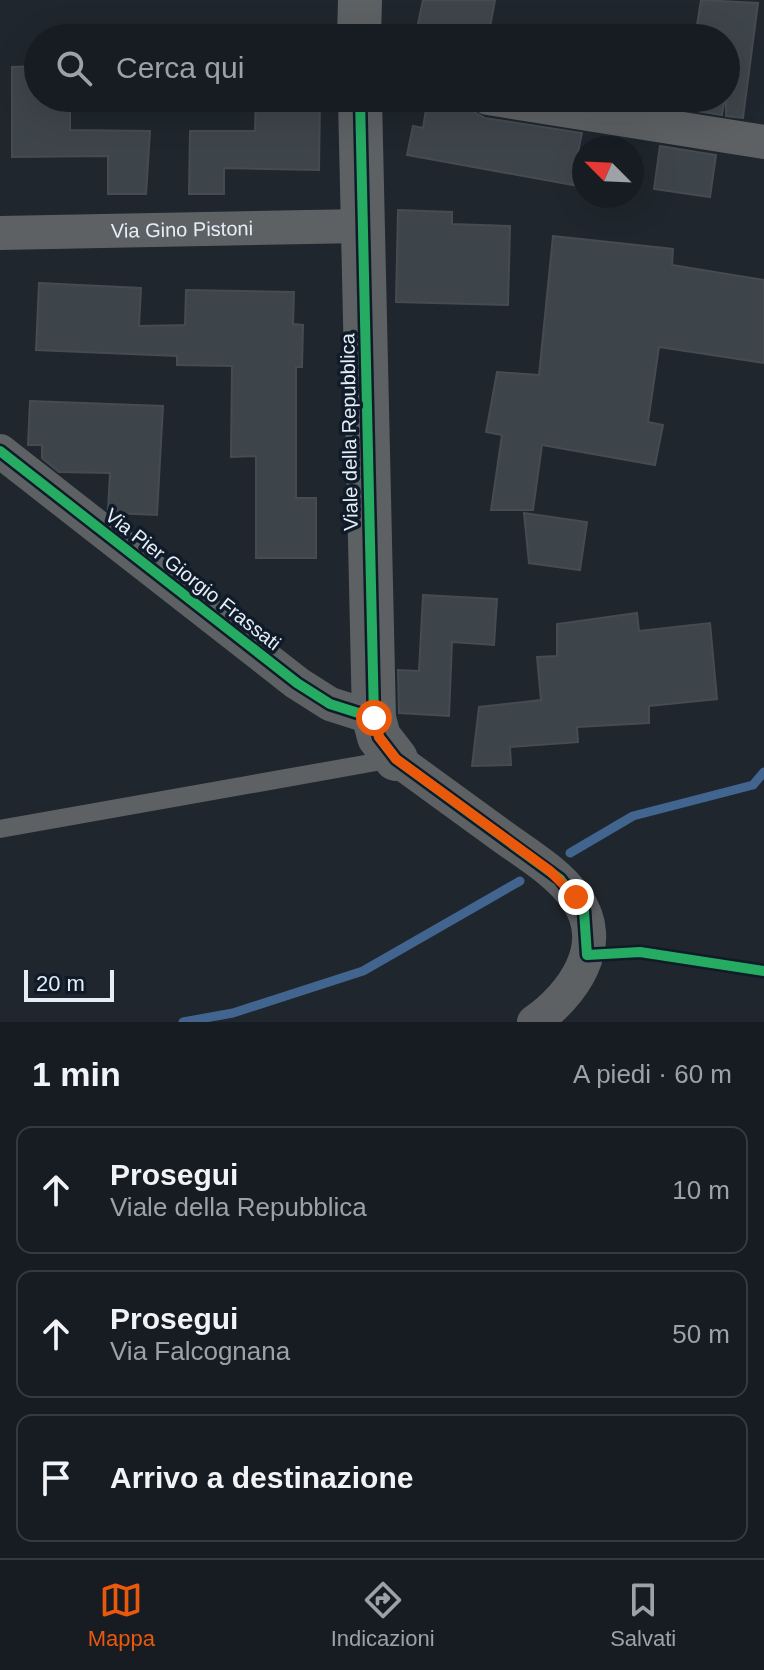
<!DOCTYPE html>
<html lang="it">
<meta charset="utf-8">
<style>
:root{--surface:#171c22;--page:#24292f;--text:#f1f3f6;--muted:#9ea1a5;--line:#363a40;--accent:#ea580c}
body{margin:0;font-family:Helvetica,sans-serif;background:var(--page);color:var(--text)}
.compass{position:absolute;left:572px;top:136px;width:72px;height:72px;border-radius:50%;background:var(--surface);box-shadow:0 8px 32px #0002;rotate:294deg}
.scale{position:absolute;left:24px;bottom:20px;width:90px;box-sizing:border-box;padding-left:8px;border:4px solid #e5edf6;border-top:0;font-size:22px;line-height:28px;white-space:nowrap;color:#e5edf6;-webkit-text-stroke:6px #101b29;paint-order:stroke}
.stop{position:absolute;width:24px;height:24px;margin:-18px;border:6px solid #ea580c;border-radius:50%;background:#fff}
.stop.end{background:#ea580c;border-color:#fff;box-shadow:0 2px 8px #0008}
.list{margin:0;padding:0;list-style:none}
h2{display:flex;justify-content:space-between;align-items:center;height:104px;margin:0;padding:0 32px;font-size:34px}
h2 small{font-size:26px;font-weight:400;color:var(--muted)}
.list li{display:grid;grid-template-columns:52px 1fr auto;gap:24px;align-items:center;box-sizing:border-box;height:128px;margin:0 16px 16px;padding:0 16px;border:2px solid var(--line);border-radius:16px}
.list b{display:block;font-size:30px;white-space:nowrap}
.list p{margin:0;font-size:26px;white-space:nowrap;color:var(--muted)}
.list em{font-size:26px;font-style:normal;color:var(--muted)}
.icon{flex:none;width:44px;height:44px;fill:none;stroke:currentColor;stroke-width:2;stroke-linecap:round;stroke-linejoin:round}
.map{position:relative;flex:none;width:764px;height:1022px;overflow:hidden}
.search{position:absolute;background:var(--surface);box-shadow:0 8px 32px #0002;left:24px;right:24px;top:24px;height:88px;display:flex;align-items:center;gap:20px;box-sizing:border-box;padding:0 28px;border-radius:44px;color:var(--muted);font-size:30px}
.sheet{height:536px;background:var(--surface)}
nav{display:flex;justify-content:space-around;align-items:center;box-sizing:border-box;height:112px;border-top:2px solid var(--line);background:var(--surface);font-size:22px;color:var(--muted)}
nav a{display:grid;justify-items:center;gap:4px}
nav .on{color:var(--accent)}
.map>svg:first-child{display:block}
</style>
<div class="map">
<svg width="764" height="1022" viewBox="0 0 764 1022">
<rect width="100%" height="100%" fill="#1f262d"/>
<g fill="none" stroke-linecap="round" stroke-linejoin="round">
<g stroke="#41658e" stroke-width="9">
<polyline points="570,853 633,816 753,785 764,772"/>
<polyline points="183,1022 233,1013 363,971 520,881"/>
</g>
</g>
<g fill="#3e454a" stroke="#454b51" stroke-width="2">
<polygon points="423,0 495,0 488,38 415,38"/>
<polygon points="701,0 758,3 743,118 726,116 726,38 695,38"/>
<polygon points="38,66 38,98 70,98 70,130 150,131 146,194 108,194 108,156 12,157 12,67"/>
<polygon points="256,98 320,98 319,170 224,168 224,194 189,194 190,131 255,131"/>
<polygon points="667,98 725,98 722,115 666,106"/>
<polygon points="427,103 474,112 485,118 582,133 578,152 584,154 584,187 407,155 413,126 423,128"/>
<polygon points="660,146 716,155 710,197 654,189"/>
<polygon points="398,210 452,212 452,224 510,226 508,305 396,302"/>
<polygon points="553,236 673,249 672,265 764,280 764,363 659,347 648,422 663,425 655,465 542,445 533,510 491,510 502,435 486,432 497,372 539,375"/>
<polygon points="39,283 141,288 139,326 185,325 186,290 294,292 293,324 303,325 302,367 296,367 296,498 316,498 316,558 256,558 256,456 231,457 232,366 177,365 177,356 36,350"/>
<polygon points="30,401 163,406 157,515 112,513 108,510 110,473 59,472 42,458 42,445 28,445"/>
<polygon points="524,513 587,522 580,570 529,563"/>
<polygon points="423,595 497,599 494,645 452,642 449,716 399,713 398,670 419,671"/>
<polygon points="637,613 639,631 710,623 717,699 649,706 649,723 577,727 578,742 510,747 511,765 472,766 479,707 541,700 537,657 557,656 557,624"/>
</g>
<g fill="none" stroke-linecap="round" stroke-linejoin="round">
<polyline stroke="#5e6164" stroke-width="18" points="0,829 393,759"/>
<g stroke="#5e6164" stroke-width="34">
<polyline points="488,98 764,142"/>
<path id="s1" d="M0 233 362 226"/>
<polyline points="0,451 297,683 330,704 374,718"/>
<path d="M396 759C429 783 462 807 495 831 523 852 556 870 576 898 610 944 572 996 534 1022"/>
</g>
<g stroke="#5e6164" stroke-width="44">
<polyline points="359,38 360,0"/>
<polyline points="360,98 374,718 379,737 396,759"/>
</g>
<g stroke="#101b29" stroke-width="15">
<g id="cycleway">
<polyline points="360,98 374,718 379,737 396,759 560,879 584,911 587,955 640,952 764,971"/>
<polyline points="0,451 297,683 330,704 374,718"/>
</g>
</g>
<use href="#cycleway" stroke="#26ab63" stroke-width="10"/>
</g>
<g fill="none" stroke-linecap="round" stroke-linejoin="round">
<polyline stroke="#ea580c" stroke-width="10" points="374,718 379,737 396,759 550,871 576,897"/>
</g>
<g text-anchor="middle" stroke-width="7" stroke-linejoin="round" paint-order="stroke">
<g font-size="20" fill="#e5edf6" stroke="#101b29">
<text dy="7" stroke="none"><textPath href="#s1" startOffset="182">Via Gino Pistoni</textPath></text>
<text transform="translate(349 432) rotate(-91)" y="7">Viale della Repubblica</text>
<text transform="translate(193 579) rotate(38)" y="7">Via Pier Giorgio Frassati</text>
</g>
</g>
</svg>
<svg class="compass" viewBox="-18 -18 36 36"><path d="M0-13l5 13h-10z" fill="#e53935"/><path d="M0 13l5-13h-10z" fill="#9ea1a5"/></svg>
<div class="scale">20 m</div>
<div class="stop" style="left:374px;top:718px"></div>
<div class="stop end" style="left:576px;top:897px"></div>
<div class="search"><svg class="icon" aria-label="search" viewBox="0 0 24 24"><circle cx="10" cy="10" r="6"/><path d="M15 15l6 6"/></svg>Cerca qui</div>
</div>
<section class="sheet">
<h2>1 min<small>A piedi · 60 m</small></h2>
<ul class="list">
<li><svg class="icon" aria-label="ahead" viewBox="0 0 24 24"><path d="M12 20V5M6 11l6-6 6 6"/></svg><div><b>Prosegui</b><p>Viale della Repubblica</p></div><em>10 m</em></li>
<li><svg class="icon" aria-label="ahead" viewBox="0 0 24 24"><path d="M12 20V5M6 11l6-6 6 6"/></svg><div><b>Prosegui</b><p>Via Falcognana</p></div><em>50 m</em></li>
<li><svg class="icon" aria-label="arrive" viewBox="0 0 24 24"><path d="M6 21V4h12l-3 4 3 4H6"/></svg><div><b>Arrivo a destinazione</b></div></li>
</ul>
</section>
<nav>
<a class="on"><svg class="icon" aria-label="map" viewBox="0 0 24 24"><path d="M3 6l6-2 6 2 6-2v14l-6 2-6-2-6 2zM9 4v14M15 6v14"/></svg>Mappa</a>
<a><svg class="icon" aria-label="directions" viewBox="0 0 24 24"><path d="M12 3l9 9-9 9-9-9zM9 14v-3h6M13 9l2 2-2 2"/></svg>Indicazioni</a>
<a><svg class="icon" aria-label="saved" viewBox="0 0 24 24"><path d="M7 4h10v16l-5-4-5 4z"/></svg>Salvati</a>
</nav>
